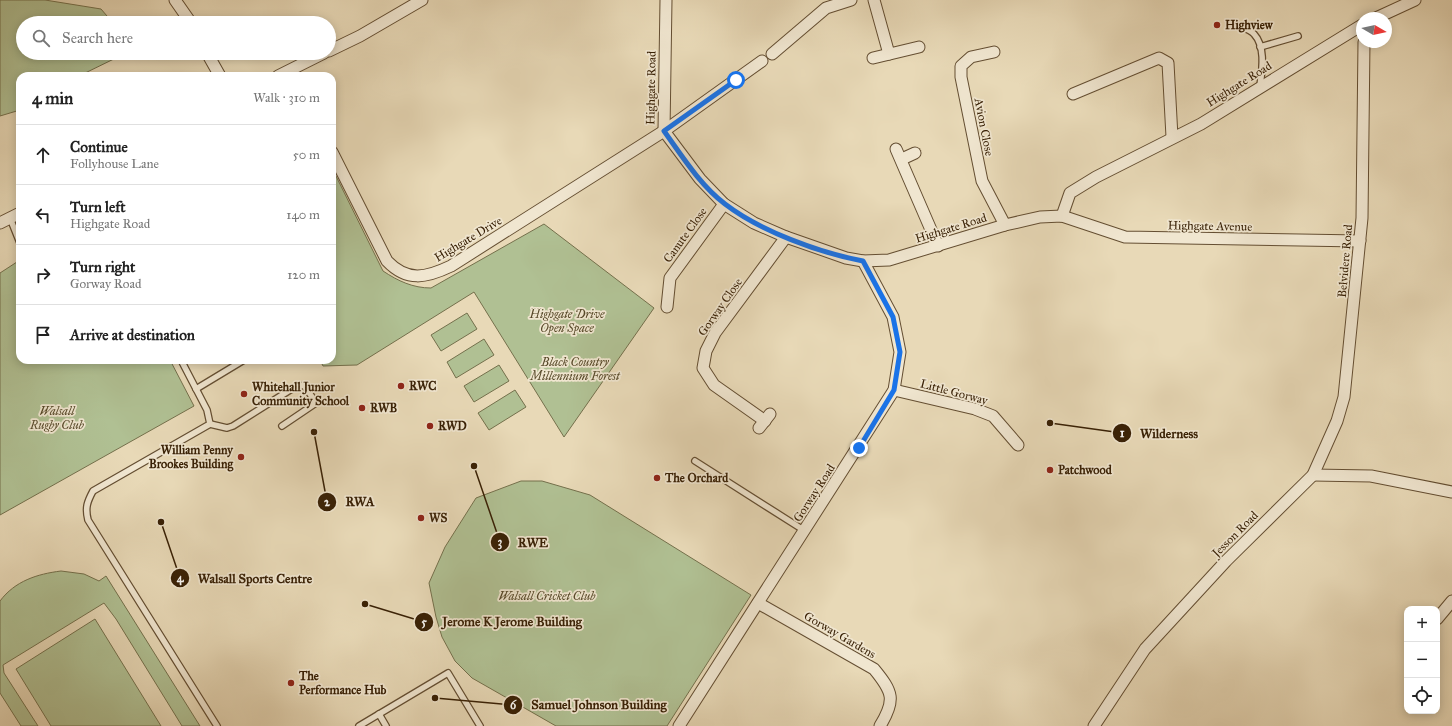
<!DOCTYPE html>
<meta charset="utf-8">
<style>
:root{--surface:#fff;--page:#f6f6f6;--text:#222;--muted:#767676;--line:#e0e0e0}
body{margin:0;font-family:"IM FELL Great Primer",serif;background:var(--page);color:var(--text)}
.controls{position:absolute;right:12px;bottom:12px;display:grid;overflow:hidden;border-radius:8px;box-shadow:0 2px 10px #0003}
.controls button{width:36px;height:36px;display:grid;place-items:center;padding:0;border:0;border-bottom:1px solid var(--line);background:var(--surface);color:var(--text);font:20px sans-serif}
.compass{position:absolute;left:1356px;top:12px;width:36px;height:36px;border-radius:50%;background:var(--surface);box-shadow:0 2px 10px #0003;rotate:99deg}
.stop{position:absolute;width:12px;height:12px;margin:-9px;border:3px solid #1a73e8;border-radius:50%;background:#fff}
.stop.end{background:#1a73e8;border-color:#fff;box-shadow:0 1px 4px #0008}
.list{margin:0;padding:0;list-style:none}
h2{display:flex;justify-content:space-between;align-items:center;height:52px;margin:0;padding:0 16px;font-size:17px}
h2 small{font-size:13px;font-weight:400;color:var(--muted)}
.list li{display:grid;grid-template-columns:26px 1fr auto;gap:12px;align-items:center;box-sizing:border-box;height:60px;padding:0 16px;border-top:1px solid var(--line)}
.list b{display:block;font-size:15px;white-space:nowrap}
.list p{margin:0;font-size:13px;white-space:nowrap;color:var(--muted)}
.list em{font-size:13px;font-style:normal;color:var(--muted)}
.icon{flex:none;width:22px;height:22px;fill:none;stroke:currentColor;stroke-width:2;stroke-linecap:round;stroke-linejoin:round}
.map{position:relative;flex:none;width:1452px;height:726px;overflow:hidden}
.search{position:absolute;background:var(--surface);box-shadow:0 2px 10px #0003;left:16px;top:16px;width:320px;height:44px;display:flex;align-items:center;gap:10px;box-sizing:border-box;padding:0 14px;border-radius:22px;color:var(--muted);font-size:15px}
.panel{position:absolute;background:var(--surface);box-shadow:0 2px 10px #0003;left:16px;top:72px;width:320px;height:292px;border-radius:12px}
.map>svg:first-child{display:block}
</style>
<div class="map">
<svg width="1452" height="726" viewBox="0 0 1452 726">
<rect width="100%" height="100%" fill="#e8d9b7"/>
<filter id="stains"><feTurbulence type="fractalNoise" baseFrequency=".005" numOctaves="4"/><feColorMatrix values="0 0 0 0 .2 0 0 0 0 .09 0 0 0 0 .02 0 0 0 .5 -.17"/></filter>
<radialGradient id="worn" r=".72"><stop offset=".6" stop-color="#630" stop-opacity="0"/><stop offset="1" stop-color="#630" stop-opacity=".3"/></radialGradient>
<g fill="#b0c093" stroke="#74704c">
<polygon points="0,0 45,0 101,9 113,23 23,23 23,53 122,53 122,55 79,76 20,76 20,110 0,116"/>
<path d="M332 168 383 271C398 281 413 288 431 288L544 224 654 308 564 437 474 292 357 365 323 366 320 360H332Z"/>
<polygon points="20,260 20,360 170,360 194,406 0,515 0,273"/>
<polygon points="467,313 477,329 441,351 431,335"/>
<polygon points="484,339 494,355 456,378 447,362"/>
<polygon points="499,365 509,381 474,402 464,386"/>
<polygon points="515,390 526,407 489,430 478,413"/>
<polygon points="521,481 542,481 590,495 751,595 667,726 556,726 472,678 455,661 442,637 436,617 429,583 445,547 476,498"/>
<path d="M61 571 84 574 99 581 106 576 200 726H182L116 619 104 603 3 665 4 673 38 726H21L0 693V601C15 581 37 574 61 571Z"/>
<polygon points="95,619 161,726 51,726 16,669"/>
</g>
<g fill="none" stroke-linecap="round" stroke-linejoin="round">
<g stroke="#644e32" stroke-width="8">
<g id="lane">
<path d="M1234 24C1240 27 1250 29 1254 34 1266 47 1262 70 1260 86"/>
<polyline points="1260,47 1298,36"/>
<polyline points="10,218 20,243"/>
<path d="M181 360 207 410 210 424 93 491C87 502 85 508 88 520L217 726"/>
<polyline points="196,389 244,360"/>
<polyline points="210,424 227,428 233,426 290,390 304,385 316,403 282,426"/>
<polyline points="695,461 805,531"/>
<polyline points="379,714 386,726"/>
<polyline points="359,726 448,673 480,726"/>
</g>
</g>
<g stroke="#644e32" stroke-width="13">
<g id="street">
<polyline points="175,0 191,23"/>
<polyline points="666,0 664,131 700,179 724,204 754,223 786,237 846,258 863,261 889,260 1005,225 1040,217 1062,216 1125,237 1360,241"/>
<polyline points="874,0 889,54"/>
<polyline points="1376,18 1415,0"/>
<polyline points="329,51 360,36 422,0"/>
<polyline points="994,52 971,57 961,66 961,77 982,181 1005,225"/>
<polyline points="207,53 220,76"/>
<polyline points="772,54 826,8 851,0"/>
<polyline points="873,58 919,47"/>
<polyline points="278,76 324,53"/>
<polyline points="1073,94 1159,58 1168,63 1172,137"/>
<polyline points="896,149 938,246"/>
<path d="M332 152 387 261C407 282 426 278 451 266L664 131 762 61"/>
<polyline points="902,159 915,153"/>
<polyline points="1062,216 1070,193 1096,177 1201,124 1362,25"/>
<polyline points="0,223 20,213"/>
<polyline points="667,307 670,278 724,204"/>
<polyline points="894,390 975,409 993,416 1018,445"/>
<polyline points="765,421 714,385 703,368 706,351 715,333 786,237"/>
<polyline points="759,428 770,414"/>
<polyline points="1313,475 1371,476 1452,492"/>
<path d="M758 603 874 669C893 692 896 700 880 726"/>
<polyline points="1437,619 1452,601"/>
<polyline points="679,726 894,390 900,352 893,317 863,261"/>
<polyline points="1094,726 1145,649 1226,561 1313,475 1337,421 1344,397 1362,218 1364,42"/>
</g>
</g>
<use href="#lane" stroke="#f0e6d0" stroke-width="5.5"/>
<use href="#street" stroke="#f0e6d0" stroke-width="11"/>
</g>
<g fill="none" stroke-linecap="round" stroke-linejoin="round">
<path stroke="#1a73e8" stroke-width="5" d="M736 80 664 131C682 156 700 185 725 204 760 231 820 253 863 261L893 317 900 352 894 390 859 448"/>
</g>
<g fill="#8f2418" stroke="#f0e6d0" stroke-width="1.5">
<circle cx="1217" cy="25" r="4"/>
<circle cx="401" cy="386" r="4"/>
<circle cx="244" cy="394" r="4"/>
<circle cx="362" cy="408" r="4"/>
<circle cx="430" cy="426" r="4"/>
<circle cx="241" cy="457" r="4"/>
<circle cx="1050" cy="470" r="4"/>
<circle cx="657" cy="478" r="4"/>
<circle cx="421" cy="518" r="4"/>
<circle cx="291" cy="683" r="4"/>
</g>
<g text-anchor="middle" stroke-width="3.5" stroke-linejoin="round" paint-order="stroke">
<g font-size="12" font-weight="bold" fill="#382005" stroke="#f0e6d0" text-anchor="start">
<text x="1225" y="29">Highview</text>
<text x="409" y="390">RWC</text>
<text x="252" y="391">Whitehall Junior<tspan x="252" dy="14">Community School</tspan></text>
<text x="370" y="412">RWB</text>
<text x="438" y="430">RWD</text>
<text x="233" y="454" text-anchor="end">William Penny<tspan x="233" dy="14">Brookes Building</tspan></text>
<text x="1058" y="474">Patchwood</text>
<text x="665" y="482">The Orchard</text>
<text x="429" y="522">WS</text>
<text x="299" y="680">The<tspan x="299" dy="14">Performance Hub</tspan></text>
</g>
<g font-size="12" fill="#382005" stroke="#f0e6d0">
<text transform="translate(1239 84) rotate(-32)" y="4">Highgate Road</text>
<text transform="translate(651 88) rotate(-89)" y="4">Highgate Road</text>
<text transform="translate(984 127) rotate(79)" y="4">Avion Close</text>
<text transform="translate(1210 226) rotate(1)" y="4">Highgate Avenue</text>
<text transform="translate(951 228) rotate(-17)" y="4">Highgate Road</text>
<text transform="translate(685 235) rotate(-54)" y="4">Canute Close</text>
<text transform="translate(468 239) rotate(-31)" y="4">Highgate Drive</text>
<text transform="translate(1345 261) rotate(-85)" y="4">Belvidere Road</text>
<text transform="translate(720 307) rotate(-55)" y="4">Gorway Close</text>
<text transform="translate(954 392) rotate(15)" y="4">Little Gorway</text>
<text transform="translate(814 493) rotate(-57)" y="4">Gorway Road</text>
<text transform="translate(1235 534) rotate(-45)" y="4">Jesson Road</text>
<text transform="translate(840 635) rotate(30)" y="4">Gorway Gardens</text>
</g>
<g font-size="12" font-style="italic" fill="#564828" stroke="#f0e6d0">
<text x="567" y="318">Highgate Drive<tspan x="567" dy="14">Open Space</tspan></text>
<text x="575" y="366">Black Country<tspan x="575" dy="14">Millennium Forest</tspan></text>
<text x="57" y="415">Walsall<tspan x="57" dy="14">Rugby Club</tspan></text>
<text x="547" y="600">Walsall Cricket Club</text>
</g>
</g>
<path fill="none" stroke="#382005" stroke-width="1.5" d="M1050 423L1122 433M314 432L327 502M474 466L500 542M161 522L180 578M365 604L424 622M435 698L513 705"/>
<g fill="#382005" stroke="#f0e6d0" stroke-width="1.5">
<circle cx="1050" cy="423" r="4"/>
<circle cx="314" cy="432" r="4"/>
<circle cx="474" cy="466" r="4"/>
<circle cx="161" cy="522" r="4"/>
<circle cx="365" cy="604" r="4"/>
<circle cx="435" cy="698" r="4"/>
<circle cx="1122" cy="433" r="10"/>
<circle cx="327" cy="502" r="10"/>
<circle cx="500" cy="542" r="10"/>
<circle cx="180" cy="578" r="10"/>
<circle cx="424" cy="622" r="10"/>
<circle cx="513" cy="705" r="10"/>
</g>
<g font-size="12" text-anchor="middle" font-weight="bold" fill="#fff">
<text x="1122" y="437">1</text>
<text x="327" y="506">2</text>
<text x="500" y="546">3</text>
<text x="180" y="582">4</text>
<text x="424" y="626">5</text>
<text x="513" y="709">6</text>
</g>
<g font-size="13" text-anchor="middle" font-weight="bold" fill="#382005" stroke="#f0e6d0" stroke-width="3.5" stroke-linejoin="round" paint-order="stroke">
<text x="1169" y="438">Wilderness</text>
<text x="360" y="506">RWA</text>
<text x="533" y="547">RWE</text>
<text x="255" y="583">Walsall Sports Centre</text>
<text x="512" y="626">Jerome K Jerome Building</text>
<text x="599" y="709">Samuel Johnson Building</text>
</g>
<rect width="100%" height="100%" filter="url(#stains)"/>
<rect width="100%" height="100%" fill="url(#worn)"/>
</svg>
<div class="controls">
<button>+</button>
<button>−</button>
<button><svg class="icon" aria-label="locate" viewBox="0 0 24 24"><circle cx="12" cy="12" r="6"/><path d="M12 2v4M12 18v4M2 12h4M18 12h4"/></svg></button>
</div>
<svg class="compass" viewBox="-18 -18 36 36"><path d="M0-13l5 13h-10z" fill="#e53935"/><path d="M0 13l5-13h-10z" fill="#767676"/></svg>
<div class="stop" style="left:736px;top:80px"></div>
<div class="stop end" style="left:859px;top:448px"></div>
<div class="search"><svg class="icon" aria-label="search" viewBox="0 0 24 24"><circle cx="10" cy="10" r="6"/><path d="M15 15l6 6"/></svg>Search here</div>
<section class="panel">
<h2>4 min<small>Walk · 310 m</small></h2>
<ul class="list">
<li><svg class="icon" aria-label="ahead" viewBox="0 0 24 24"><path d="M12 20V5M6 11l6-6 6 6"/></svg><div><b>Continue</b><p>Follyhouse Lane</p></div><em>50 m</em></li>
<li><svg class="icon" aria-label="left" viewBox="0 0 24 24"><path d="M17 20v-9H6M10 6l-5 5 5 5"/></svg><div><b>Turn left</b><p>Highgate Road</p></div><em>140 m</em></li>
<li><svg class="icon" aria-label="right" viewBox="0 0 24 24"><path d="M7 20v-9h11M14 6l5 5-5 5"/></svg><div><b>Turn right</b><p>Gorway Road</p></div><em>120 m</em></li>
<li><svg class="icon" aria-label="arrive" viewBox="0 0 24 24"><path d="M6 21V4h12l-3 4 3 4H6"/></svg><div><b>Arrive at destination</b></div></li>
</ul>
</section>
</div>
